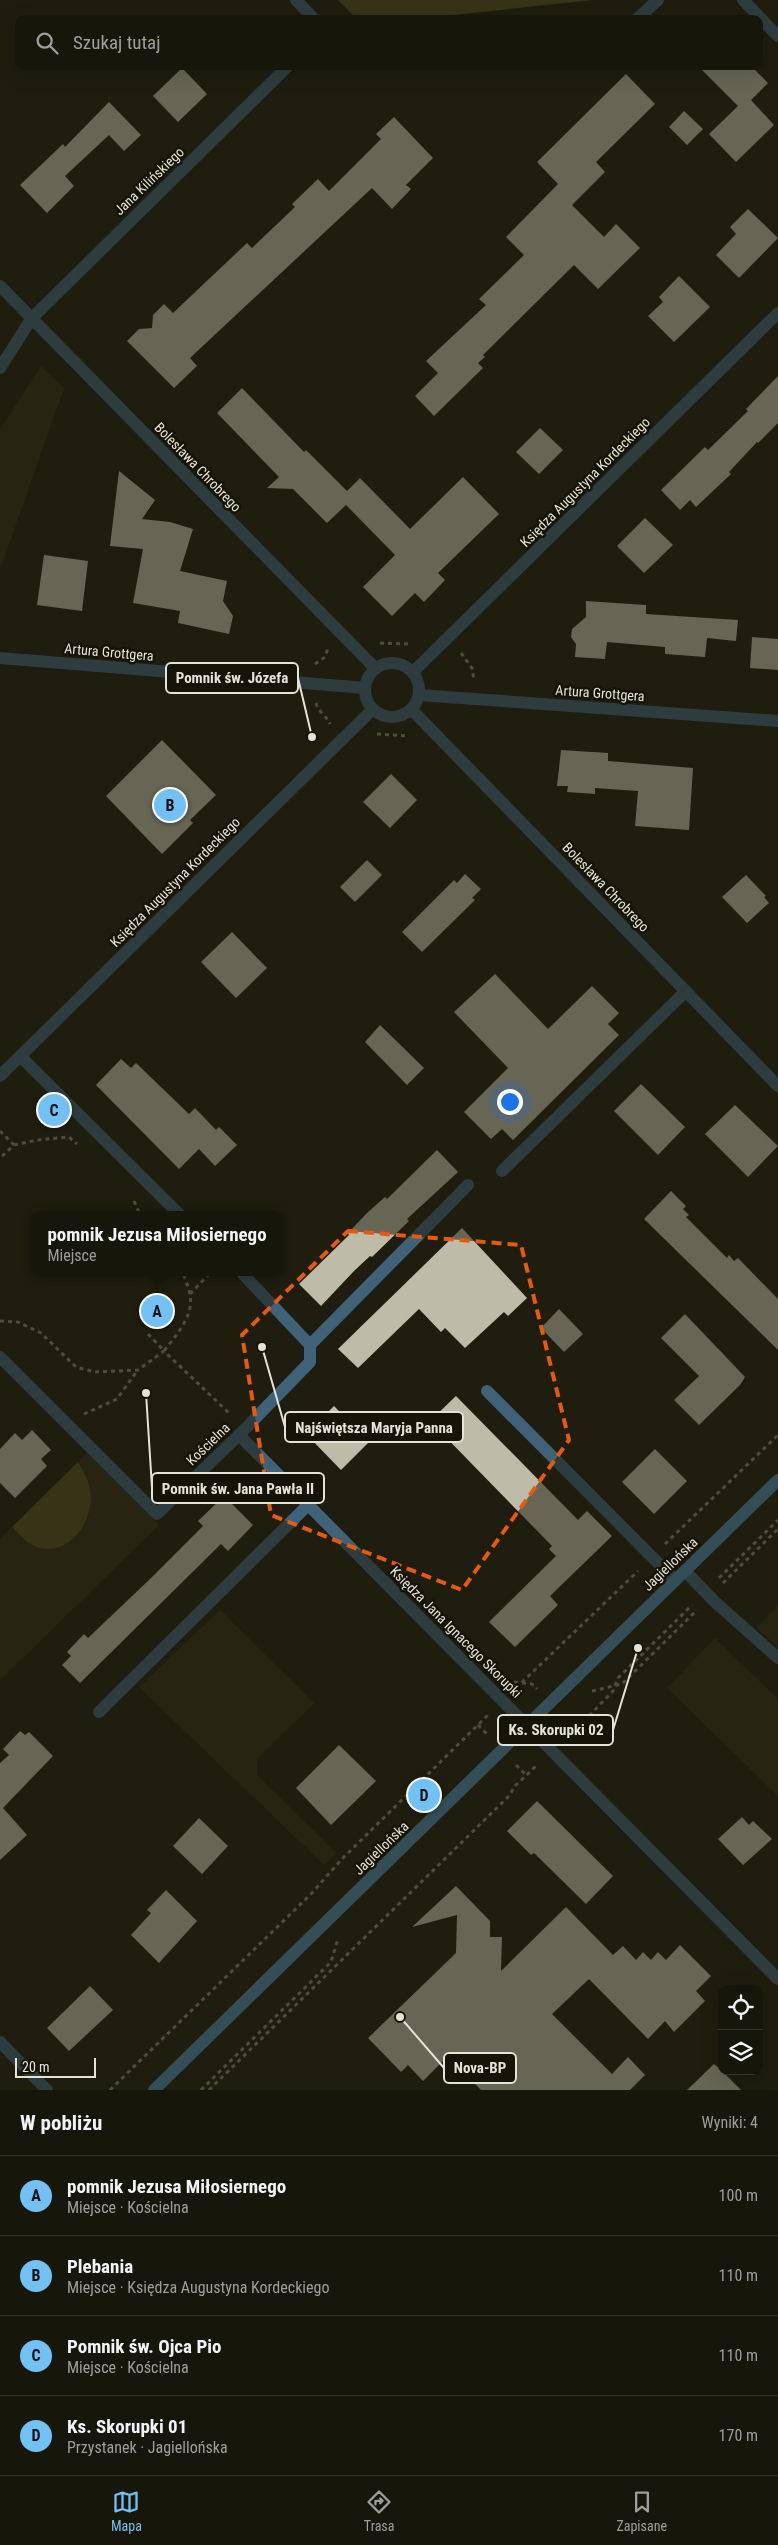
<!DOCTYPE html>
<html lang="pl">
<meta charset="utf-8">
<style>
:root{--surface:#17160b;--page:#242319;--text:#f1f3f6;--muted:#9e9f9d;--line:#36352c;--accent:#72c1f5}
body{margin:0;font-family:"Roboto Condensed",sans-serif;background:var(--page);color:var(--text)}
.controls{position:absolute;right:15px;bottom:15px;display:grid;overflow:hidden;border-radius:10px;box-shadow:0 5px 20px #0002}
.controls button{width:45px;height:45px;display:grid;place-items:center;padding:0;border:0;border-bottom:1px solid var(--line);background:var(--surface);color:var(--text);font:25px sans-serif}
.scale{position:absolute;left:15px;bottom:12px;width:81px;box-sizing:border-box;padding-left:5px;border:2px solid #e4e3d9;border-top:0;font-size:14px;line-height:18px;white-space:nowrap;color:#e4e3d9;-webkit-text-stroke:4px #161406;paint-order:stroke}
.you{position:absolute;left:509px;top:1101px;width:18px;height:18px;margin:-12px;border:4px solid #fff;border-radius:50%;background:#1a73e8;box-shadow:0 0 0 8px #1a73e833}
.badge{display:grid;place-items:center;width:32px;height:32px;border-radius:50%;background:var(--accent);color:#111;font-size:16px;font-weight:700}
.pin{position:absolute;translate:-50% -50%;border:2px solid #fff;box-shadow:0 1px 5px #0006}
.popup{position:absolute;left:31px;top:1211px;width:252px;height:65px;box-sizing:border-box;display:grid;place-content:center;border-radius:10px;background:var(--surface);filter:drop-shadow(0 1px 4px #0005);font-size:16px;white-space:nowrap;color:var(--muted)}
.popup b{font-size:19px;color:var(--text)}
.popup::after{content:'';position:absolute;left:50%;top:100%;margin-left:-10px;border:10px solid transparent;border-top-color:var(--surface)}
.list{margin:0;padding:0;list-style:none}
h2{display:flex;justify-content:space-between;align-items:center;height:65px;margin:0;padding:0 20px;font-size:21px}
h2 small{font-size:16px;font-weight:400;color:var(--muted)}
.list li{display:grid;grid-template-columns:32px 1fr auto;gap:15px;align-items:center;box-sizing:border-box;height:80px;padding:0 20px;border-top:1px solid var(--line)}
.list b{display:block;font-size:19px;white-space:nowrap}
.list p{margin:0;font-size:16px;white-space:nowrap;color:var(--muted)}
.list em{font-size:16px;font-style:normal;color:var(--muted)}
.icon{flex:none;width:28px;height:28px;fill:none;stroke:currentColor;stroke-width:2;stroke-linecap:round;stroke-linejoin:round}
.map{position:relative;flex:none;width:778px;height:2090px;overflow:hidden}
.search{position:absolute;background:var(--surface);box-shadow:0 5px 20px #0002;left:15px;right:15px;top:15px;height:55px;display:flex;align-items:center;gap:12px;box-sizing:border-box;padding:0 18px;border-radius:10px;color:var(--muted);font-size:19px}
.sheet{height:385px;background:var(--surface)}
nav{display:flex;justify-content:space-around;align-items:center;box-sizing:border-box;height:70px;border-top:1px solid var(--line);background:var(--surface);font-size:14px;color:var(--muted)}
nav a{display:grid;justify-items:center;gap:2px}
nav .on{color:var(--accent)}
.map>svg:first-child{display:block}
</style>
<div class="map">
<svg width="778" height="2090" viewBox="0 0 778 2090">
<rect width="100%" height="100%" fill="#1f1d0f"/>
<g fill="#312e14">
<polygon points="41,366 64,388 0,570 0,430"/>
<path d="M87 1453 159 1525 0 1680V1539L12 1527C20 1535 28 1545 39 1548 64 1553 89 1530 90 1506 90 1489 85 1476 78 1462Z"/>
<polygon points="778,1605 778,1648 757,1628"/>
<polygon points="220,1610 314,1703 257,1759 257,1775 336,1853 324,1865 139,1687"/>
<polygon points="715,1638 778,1699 778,1796 667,1688"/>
</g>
<g fill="#534e22">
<polygon points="338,0 593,0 416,19 357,19"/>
<path d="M78 1462C82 1470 89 1480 90 1490 95 1519 72 1555 39 1548 28 1545 20 1535 12 1527Z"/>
</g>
<g fill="#bebca9">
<polygon points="698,66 751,66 768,83 751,100 774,125 736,162 709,134 738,106"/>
<polygon points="182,68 207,94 178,122 153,96"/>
<polygon points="626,74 655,104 596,162 605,172 572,205 604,237 616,224 640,248 598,289 574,265 483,355 485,357 478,363 483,368 434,416 415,396 438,373 426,361 486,305 479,299 524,255 506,237 558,184 537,162"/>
<polygon points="109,102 141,135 124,151 109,135 65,176 74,186 47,213 20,185 63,144 65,147"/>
<polygon points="684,111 703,129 687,145 669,127"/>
<polygon points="394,117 433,158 406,185 411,189 392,209 372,188 190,358 197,366 174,388 127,341 139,329 152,328 153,315 164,304 173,313 247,243 252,248 295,207 292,204 318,179 329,191 381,139 376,134"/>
<polygon points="748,209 778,238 739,278 716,255 736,234 730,227"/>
<polygon points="679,276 710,307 674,342 648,316 663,302 659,297"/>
<polygon points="778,376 778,423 758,443 757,442 729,472 731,474 696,507 690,500 680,510 661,490 705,447 708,450 748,411 746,409"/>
<polygon points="242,388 304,452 306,450 347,491 360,478 410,529 463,477 499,514 438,573 445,580 424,602 415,593 392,616 363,587 395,555 346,505 327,523 293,489 267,488 279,477 217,413"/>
<polygon points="540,428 563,450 539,474 516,452"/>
<polygon points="119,471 155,500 142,519 170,522 193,529 180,571 227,581 223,601 233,616 229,634 178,623 180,611 133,603 143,549 110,546"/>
<polygon points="645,518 673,545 644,573 617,546"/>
<polygon points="44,555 88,561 82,611 37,605"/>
<polygon points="586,601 646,605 646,614 738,620 736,641 707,638 705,657 665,654 665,647 607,642 605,659 575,657 576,644 571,637 572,629 586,617"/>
<polygon points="752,637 778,639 778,670 750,668"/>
<polygon points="162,740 216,795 190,820 193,823 162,854 106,796"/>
<polygon points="561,750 608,753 608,761 693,768 689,830 635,826 638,791 595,788 595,794 567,792 568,786 557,786"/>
<polygon points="391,774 417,800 390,828 363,802"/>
<polygon points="367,860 382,875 355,902 340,887"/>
<polygon points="465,874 481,889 472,898 475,900 422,952 402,932 454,880 457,883"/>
<polygon points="746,875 766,896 764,897 769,903 747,923 722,897"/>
<polygon points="232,932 267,968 236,998 201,962"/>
<polygon points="495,974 548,1029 592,986 619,1013 608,1024 619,1035 513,1140 502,1129 491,1139 464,1112 508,1068 454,1012"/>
<polygon points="380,1025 424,1068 407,1085 365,1042"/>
<polygon points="121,1059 131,1068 136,1063 189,1114 195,1108 216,1130 219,1127 237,1145 215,1166 199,1149 179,1169 96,1085"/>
<polygon points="641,1084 685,1127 658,1155 614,1111"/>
<polygon points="735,1105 778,1146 748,1177 705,1134"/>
<polygon points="437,1150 458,1172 407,1219 409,1221 372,1257 370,1256 354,1271 321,1306 299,1284 349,1235 348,1233 367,1213 385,1197 387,1199"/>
<polygon points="671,1191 686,1206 683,1209 689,1215 686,1217 727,1258 729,1255 734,1261 738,1258 778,1299 778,1350 644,1219"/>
<polygon points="462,1228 527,1298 508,1316 504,1312 465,1348 445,1328 441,1332 419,1309 358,1368 338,1349"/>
<polygon points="559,1309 583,1334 564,1352 541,1328"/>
<polygon points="685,1314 745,1377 740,1385 699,1425 674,1400 699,1376 661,1338"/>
<polygon points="456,1396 578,1520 587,1511 612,1536 550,1596 558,1605 515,1647 489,1622 556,1556 549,1549 552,1546 430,1421"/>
<polygon points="334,1406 369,1442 341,1470 306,1434"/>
<polygon points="32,1430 51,1450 41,1459 47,1466 15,1498 0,1483 0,1449 15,1433 22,1440"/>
<polygon points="655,1449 687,1481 654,1514 622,1482"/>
<polygon points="224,1496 253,1525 228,1551 221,1544 80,1683 62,1665 71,1656 67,1652 84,1634 88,1638 149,1580 203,1526 198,1521"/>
<polygon points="20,1731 25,1735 29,1732 53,1756 3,1808 27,1835 0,1860 0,1763 9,1755 3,1749"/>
<polygon points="339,1745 376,1781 331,1825 296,1788"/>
<polygon points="537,1801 613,1876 586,1904 534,1853 531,1855 507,1831"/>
<polygon points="742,1817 749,1825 753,1821 772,1839 743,1865 718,1839"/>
<polygon points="199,1818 228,1846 202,1874 173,1846"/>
<polygon points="456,1886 490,1921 490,1937 502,1937 501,1971 566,1907 613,1955 623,1946 636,1960 643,1952 651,1960 658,1952 666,1960 680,1945 711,1976 696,1991 705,2001 674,2032 665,2021 648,2039 589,1979 552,2014 612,2074 628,2057 645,2075 630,2090 481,2090 448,2056 423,2081 408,2065 401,2072 368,2038 456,1953 457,1915 412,1927"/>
<polygon points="166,1890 197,1921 159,1963 131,1935 151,1913 147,1910"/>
<polygon points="90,1986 113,2010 69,2051 47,2028"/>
<polygon points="714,2064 722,2071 741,2090 687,2090"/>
</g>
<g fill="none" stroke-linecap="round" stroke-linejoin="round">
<g stroke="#878579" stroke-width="3" stroke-dasharray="4 4" stroke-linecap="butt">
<polyline points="380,643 411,644"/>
<polyline points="461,653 472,668 474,680"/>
<polyline points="315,664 325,657 328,648"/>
<path d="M316 703C318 712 327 716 330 724"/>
<polyline points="377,734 408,736"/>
<polyline points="0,1131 14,1145 0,1158"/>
<polyline points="14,1145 37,1140 69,1137 77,1144"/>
<polyline points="134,1201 140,1215"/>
<polyline points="190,1294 211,1272"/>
<polyline points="0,1321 18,1322 41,1333 76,1367 95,1372 138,1370 164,1351 230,1414"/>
<path d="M148 1334 164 1351C176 1335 194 1316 190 1295 189 1288 185 1279 183 1272"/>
<polyline points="84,1414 117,1399 137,1371"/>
<polyline points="665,1544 778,1435"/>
<polyline points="719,1578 778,1520"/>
<polyline points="723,1583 778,1529"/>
<polyline points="514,1682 532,1684 537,1689"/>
<polyline points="516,1688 638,1571"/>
<polyline points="592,1691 622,1684 697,1610"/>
<polyline points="564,1717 576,1729"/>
<polyline points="478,1725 488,1735"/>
<polyline points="569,1740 570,1736 613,1691 618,1678 692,1605"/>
<polyline points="516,1765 526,1775"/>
<polyline points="110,2090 311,1894 342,1859 488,1715"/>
<polyline points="201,2090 331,1962 338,1939"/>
<polyline points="209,2090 510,1795 514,1787 538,1764"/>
</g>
<g stroke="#3f6279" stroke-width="12">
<polyline points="502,1171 686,991"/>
<polyline points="310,1345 468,1185"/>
<polyline points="487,1391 675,1580"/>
<polyline points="685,1571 715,1602 778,1658"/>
<polyline points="99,1712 308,1505"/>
</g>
<g stroke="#3f6279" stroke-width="12">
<polyline points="296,0 314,19"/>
<polyline points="743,0 778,36"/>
<polyline points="637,19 658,0"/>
<polyline points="0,286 375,668"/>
<polyline points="0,368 32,318 288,66"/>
<polyline points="0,658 365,688"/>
<circle cx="392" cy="690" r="27"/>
<polyline points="413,672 778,313"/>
<polyline points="419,695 778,721"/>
<polyline points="412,710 778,1086"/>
<polyline points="20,1056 180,1215"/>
<polyline points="0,1076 372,710"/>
<polyline points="0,1357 157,1514 239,1435 310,1362 310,1345 241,1272"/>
<polyline points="239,1435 778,1979"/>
<polyline points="0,2042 47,2090"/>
</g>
<polyline stroke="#4f89af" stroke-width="12" points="154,2090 778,1480"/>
</g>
<path d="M0 0H778V2090H0ZM348 1231 521 1245 569 1440 462 1590 271 1515 242 1335Z" fill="#1f1d0f" fill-opacity=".55" fill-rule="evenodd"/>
<path fill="none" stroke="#e8590c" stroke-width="4" stroke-dasharray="10 6" stroke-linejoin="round" d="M348 1231 521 1245 569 1440 462 1590 271 1515 242 1335Z"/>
<g text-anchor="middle" stroke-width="5" stroke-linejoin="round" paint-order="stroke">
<g font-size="14" fill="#e4e3d9" stroke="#161406">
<text transform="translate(149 181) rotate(-44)" y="5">Jana Kilińskiego</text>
<text transform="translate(198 467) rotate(46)" y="5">Bolesława Chrobrego</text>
<text transform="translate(585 482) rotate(-45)" y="5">Księdza Augustyna Kordeckiego</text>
<text transform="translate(109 652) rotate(5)" y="5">Artura Grottgera</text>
<text transform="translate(600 693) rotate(4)" y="5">Artura Grottgera</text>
<text transform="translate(175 882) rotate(-45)" y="5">Księdza Augustyna Kordeckiego</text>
<text transform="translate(606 887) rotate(46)" y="5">Bolesława Chrobrego</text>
<text transform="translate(208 1444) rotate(-44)" y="5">Kościelna</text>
<text transform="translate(670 1564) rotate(-44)" y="5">Jagiellońska</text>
<text transform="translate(456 1632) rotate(45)" y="5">Księdza Jana Ignacego Skorupki</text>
<text transform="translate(381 1848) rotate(-44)" y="5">Jagiellońska</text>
</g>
</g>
<path fill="none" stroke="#e4e3d9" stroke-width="2" d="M312 737L298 678M262 1347L285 1427M146 1393L152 1488M638 1648L613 1730M400 2017L444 2068"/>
<g fill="#e4e3d9" stroke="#161406" stroke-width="2">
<circle cx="312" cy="737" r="5"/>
<circle cx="262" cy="1347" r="5"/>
<circle cx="146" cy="1393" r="5"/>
<circle cx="638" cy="1648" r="5"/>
<circle cx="400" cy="2017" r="5"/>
</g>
<g fill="#161406" stroke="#e4e3d9" stroke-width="2">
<rect x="166" y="663" width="132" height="30" rx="5"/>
<rect x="285" y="1412" width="178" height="30" rx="5"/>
<rect x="152" y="1473" width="172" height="30" rx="5"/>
<rect x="498" y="1715" width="115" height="30" rx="5"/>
<rect x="444" y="2053" width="72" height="30" rx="5"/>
</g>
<g font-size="15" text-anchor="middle" font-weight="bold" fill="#e4e3d9">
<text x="232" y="683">Pomnik św. Józefa</text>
<text x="374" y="1433">Najświętsza Maryja Panna</text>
<text x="238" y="1494">Pomnik św. Jana Pawła II</text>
<text x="556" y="1735">Ks. Skorupki 02</text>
<text x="480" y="2073">Nova-BP</text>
</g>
</svg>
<div class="controls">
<button><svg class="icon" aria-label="locate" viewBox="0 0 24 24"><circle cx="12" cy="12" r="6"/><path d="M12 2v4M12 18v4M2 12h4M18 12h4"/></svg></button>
<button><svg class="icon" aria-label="layers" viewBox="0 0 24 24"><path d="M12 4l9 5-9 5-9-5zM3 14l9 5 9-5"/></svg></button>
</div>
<div class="scale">20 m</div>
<div class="you"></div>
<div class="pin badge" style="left:157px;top:1311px">A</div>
<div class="popup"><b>pomnik Jezusa Miłosiernego</b>Miejsce</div>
<div class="pin badge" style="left:170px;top:805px">B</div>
<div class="pin badge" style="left:54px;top:1110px">C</div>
<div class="pin badge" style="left:424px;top:1795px">D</div>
<div class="search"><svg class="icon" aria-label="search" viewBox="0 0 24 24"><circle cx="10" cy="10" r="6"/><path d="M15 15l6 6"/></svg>Szukaj tutaj</div>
</div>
<section class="sheet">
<h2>W pobliżu<small>Wyniki: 4</small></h2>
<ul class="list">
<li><span class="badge">A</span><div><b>pomnik Jezusa Miłosiernego</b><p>Miejsce · Kościelna</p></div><em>100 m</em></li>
<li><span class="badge">B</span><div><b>Plebania</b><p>Miejsce · Księdza Augustyna Kordeckiego</p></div><em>110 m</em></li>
<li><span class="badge">C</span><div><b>Pomnik św. Ojca Pio</b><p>Miejsce · Kościelna</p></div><em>110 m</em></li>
<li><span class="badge">D</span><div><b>Ks. Skorupki 01</b><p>Przystanek · Jagiellońska</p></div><em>170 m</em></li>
</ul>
</section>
<nav>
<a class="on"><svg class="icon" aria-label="map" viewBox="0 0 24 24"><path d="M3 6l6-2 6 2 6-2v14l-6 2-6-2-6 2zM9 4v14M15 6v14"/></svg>Mapa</a>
<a><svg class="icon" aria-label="directions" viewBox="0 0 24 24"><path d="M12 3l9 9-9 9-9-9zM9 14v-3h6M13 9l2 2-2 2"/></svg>Trasa</a>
<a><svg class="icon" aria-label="saved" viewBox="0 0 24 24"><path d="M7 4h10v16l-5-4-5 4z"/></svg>Zapisane</a>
</nav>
